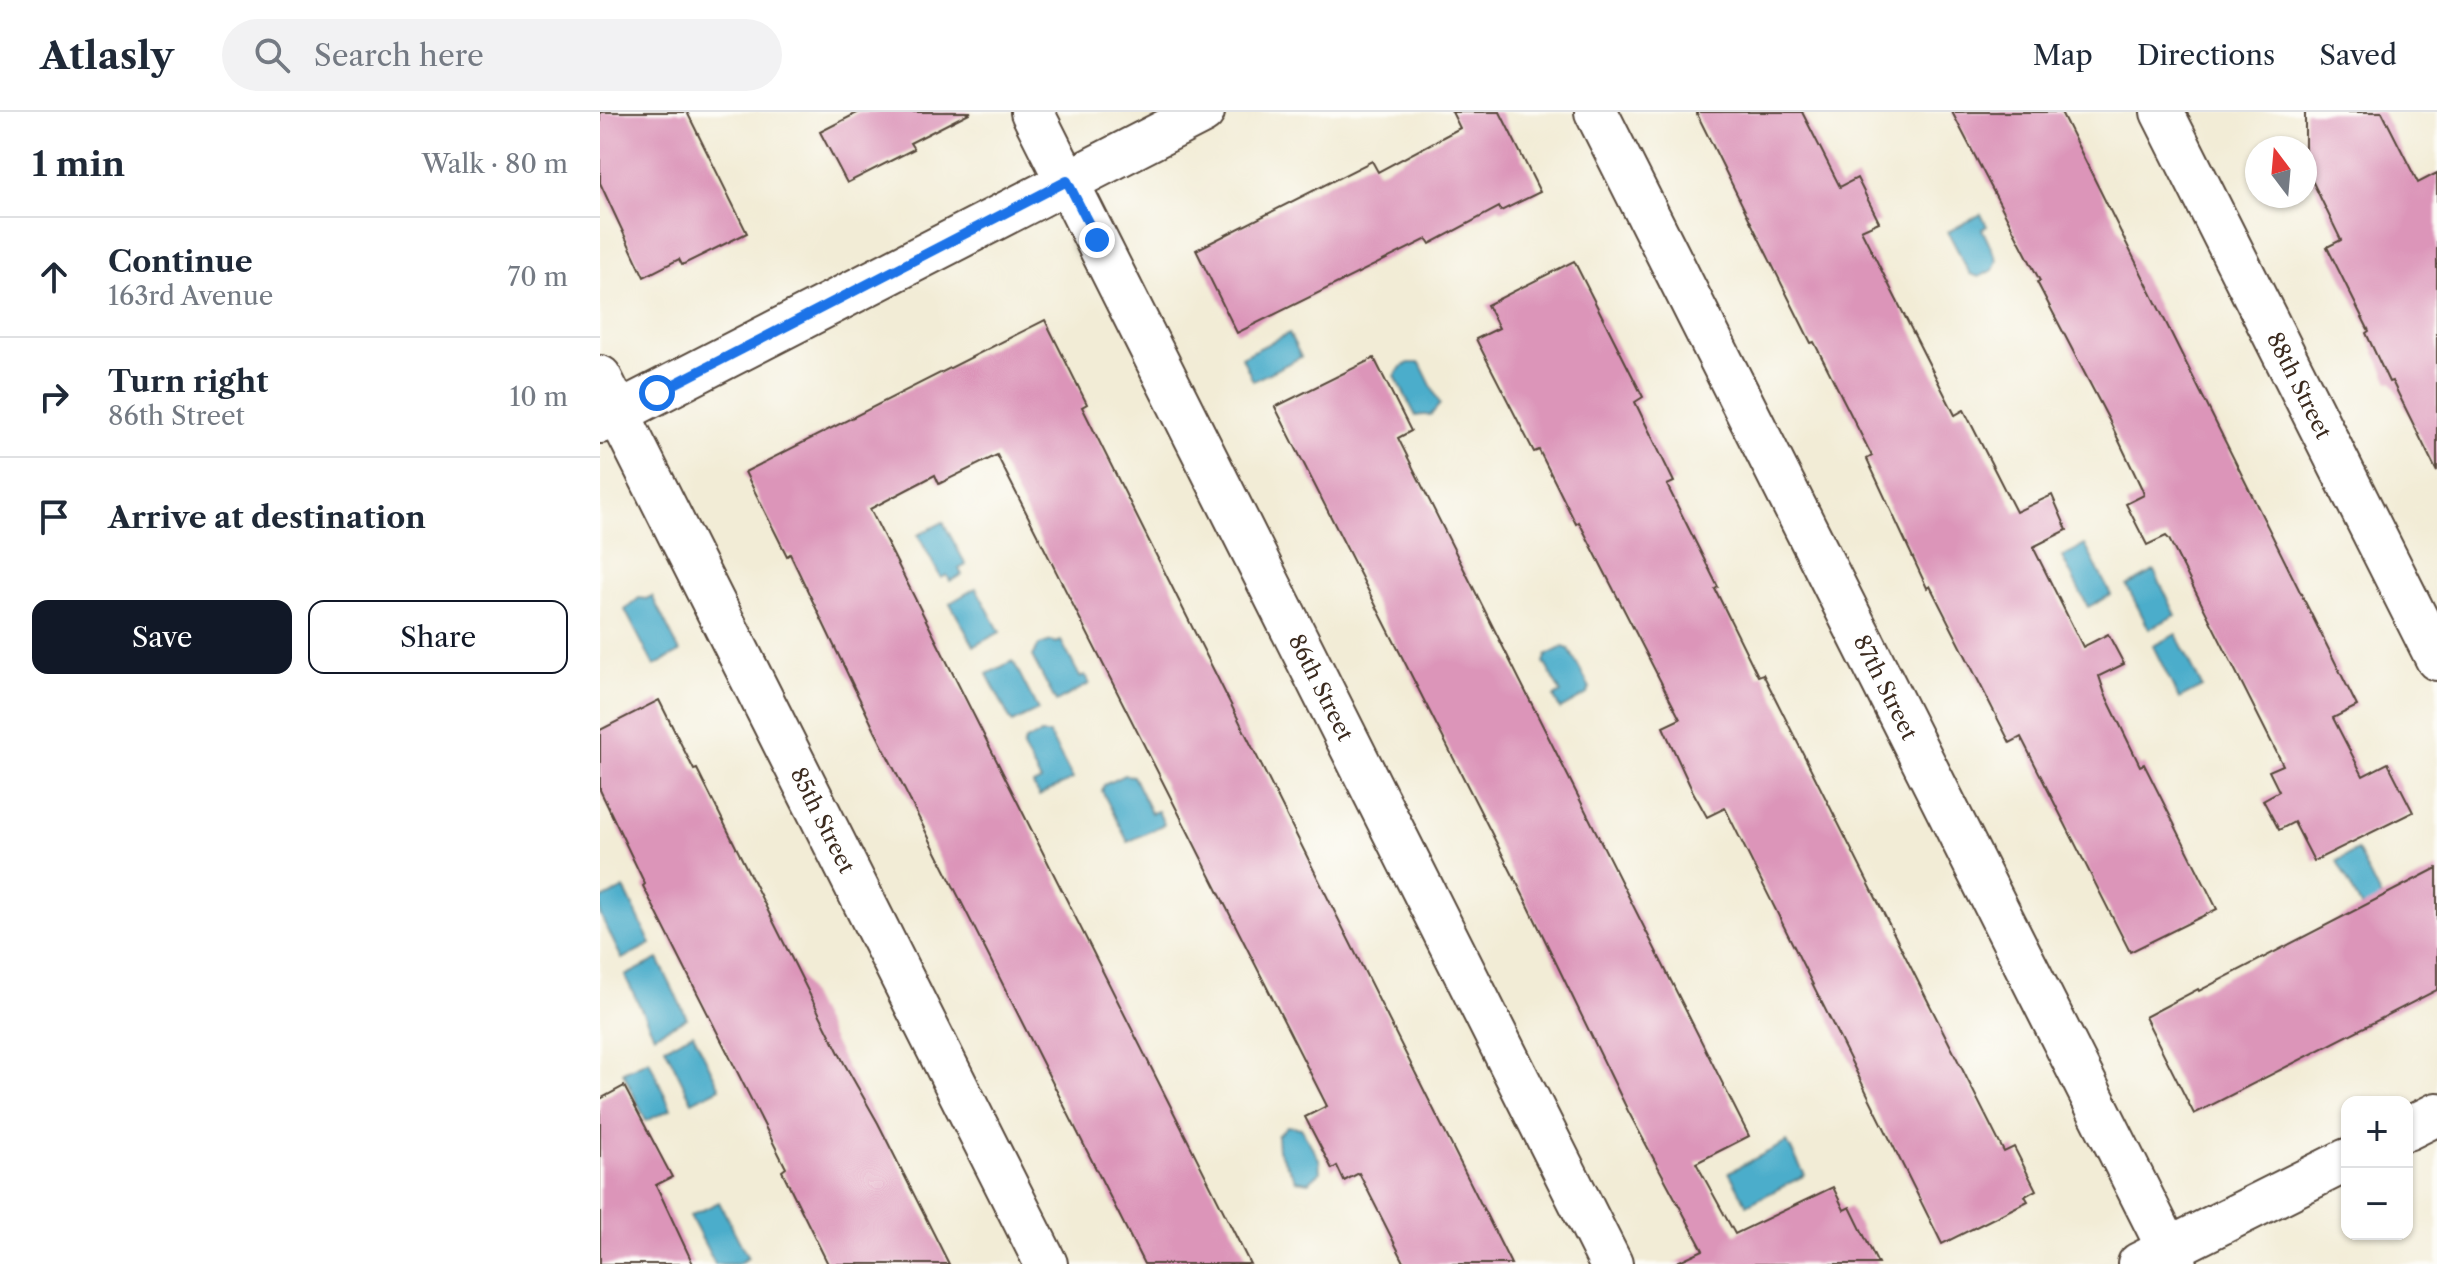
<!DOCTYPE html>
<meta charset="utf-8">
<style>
:root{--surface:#fff;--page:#f2f2f3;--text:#1f2937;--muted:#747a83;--line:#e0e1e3;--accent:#111827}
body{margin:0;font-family:"Libre Caslon Text",serif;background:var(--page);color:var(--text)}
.controls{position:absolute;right:24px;bottom:24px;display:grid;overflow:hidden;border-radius:16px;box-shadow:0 2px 6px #0004}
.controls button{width:72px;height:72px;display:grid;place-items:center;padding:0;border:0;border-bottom:2px solid var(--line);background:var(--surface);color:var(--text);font:40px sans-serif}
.compass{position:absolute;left:1645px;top:24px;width:72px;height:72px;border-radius:50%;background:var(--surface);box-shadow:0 2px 6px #0004;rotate:344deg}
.stop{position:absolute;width:24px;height:24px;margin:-18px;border:6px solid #1a73e8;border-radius:50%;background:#fff}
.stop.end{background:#1a73e8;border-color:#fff;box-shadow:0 2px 8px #0008}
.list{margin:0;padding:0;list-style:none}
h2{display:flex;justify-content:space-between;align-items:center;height:104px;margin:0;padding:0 32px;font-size:34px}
h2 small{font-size:26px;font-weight:400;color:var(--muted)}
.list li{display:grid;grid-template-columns:52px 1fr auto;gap:24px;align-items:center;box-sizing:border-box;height:120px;padding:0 32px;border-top:2px solid var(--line)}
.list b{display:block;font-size:30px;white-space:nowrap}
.list p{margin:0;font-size:26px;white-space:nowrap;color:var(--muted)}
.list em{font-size:26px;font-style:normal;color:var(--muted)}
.actions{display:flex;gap:16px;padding:24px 32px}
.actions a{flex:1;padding:18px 0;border:2px solid var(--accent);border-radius:16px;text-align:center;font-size:28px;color:var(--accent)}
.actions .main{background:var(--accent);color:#fff}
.icon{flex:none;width:44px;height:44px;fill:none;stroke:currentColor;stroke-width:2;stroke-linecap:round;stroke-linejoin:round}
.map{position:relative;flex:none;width:1837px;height:1152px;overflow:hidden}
header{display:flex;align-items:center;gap:48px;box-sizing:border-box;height:112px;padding:0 40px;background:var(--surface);border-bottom:2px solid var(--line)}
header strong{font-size:38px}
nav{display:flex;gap:44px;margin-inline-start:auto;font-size:28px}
.search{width:560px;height:72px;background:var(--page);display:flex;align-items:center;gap:20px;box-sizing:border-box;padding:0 28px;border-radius:44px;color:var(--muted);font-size:30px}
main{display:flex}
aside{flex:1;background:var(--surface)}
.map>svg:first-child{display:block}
</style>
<header>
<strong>Atlasly</strong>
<div class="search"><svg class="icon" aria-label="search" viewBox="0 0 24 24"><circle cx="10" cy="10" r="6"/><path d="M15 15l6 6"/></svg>Search here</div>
<nav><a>Map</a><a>Directions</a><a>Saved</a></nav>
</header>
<main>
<aside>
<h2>1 min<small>Walk · 80 m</small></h2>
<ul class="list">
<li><svg class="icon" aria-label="ahead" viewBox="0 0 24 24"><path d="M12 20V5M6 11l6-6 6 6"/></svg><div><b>Continue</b><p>163rd Avenue</p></div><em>70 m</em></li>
<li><svg class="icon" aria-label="right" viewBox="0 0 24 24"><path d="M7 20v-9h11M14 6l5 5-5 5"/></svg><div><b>Turn right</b><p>86th Street</p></div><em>10 m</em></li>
<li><svg class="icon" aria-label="arrive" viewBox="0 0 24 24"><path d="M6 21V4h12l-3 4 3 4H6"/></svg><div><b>Arrive at destination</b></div></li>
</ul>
<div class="actions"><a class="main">Save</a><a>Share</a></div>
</aside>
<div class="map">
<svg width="1837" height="1152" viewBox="0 0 1837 1152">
<rect width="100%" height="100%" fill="#fdfcf7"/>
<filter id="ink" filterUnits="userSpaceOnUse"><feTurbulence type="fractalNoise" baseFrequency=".0125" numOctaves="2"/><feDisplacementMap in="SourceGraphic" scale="16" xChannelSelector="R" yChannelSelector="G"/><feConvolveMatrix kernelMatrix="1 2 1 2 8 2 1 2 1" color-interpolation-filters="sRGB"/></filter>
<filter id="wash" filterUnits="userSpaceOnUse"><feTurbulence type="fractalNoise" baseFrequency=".006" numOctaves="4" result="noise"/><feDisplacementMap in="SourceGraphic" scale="32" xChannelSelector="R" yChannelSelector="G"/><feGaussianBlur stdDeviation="1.8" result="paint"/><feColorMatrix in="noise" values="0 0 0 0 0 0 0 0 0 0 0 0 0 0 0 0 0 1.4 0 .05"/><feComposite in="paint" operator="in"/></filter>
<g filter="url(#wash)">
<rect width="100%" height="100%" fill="#f2ecd6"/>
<g fill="#4cadcb" stroke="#446c74" stroke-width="2">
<polygon points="1381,102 1387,114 1382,117 1397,148 1393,158 1379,165 1370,162 1348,120"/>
<polygon points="689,221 701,245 653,269 642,245"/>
<path d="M809 251H820L840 292C825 310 835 300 816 304L795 264 801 255Z"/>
<polygon points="343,410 366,453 359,457 362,463 350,469 347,463 341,466 318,423"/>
<polygon points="1485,433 1511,483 1488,495 1462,445"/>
<polygon points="1554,459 1576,503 1549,517 1527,474"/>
<polygon points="376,476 400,520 374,534 350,491"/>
<polygon points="52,484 80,540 54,554 25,498 39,486 46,487"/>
<polygon points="1576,522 1602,575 1579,587 1553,534"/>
<polygon points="451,529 456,531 461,529 480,565 485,563 489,572 456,590 432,544 439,533"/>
<polygon points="963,535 969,537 990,576 987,582 960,597 954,585 961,581 944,550 947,543"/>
<polygon points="413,549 438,598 412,611 387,562"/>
<polygon points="441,622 449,622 473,667 439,684 433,673 441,669 423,636 425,629"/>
<polygon points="524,663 533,664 551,701 558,699 564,712 528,730 502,679 504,673"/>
<polygon points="1757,738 1784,792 1765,802 1737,749"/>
<polygon points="24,776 51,832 22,847 0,802 0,788"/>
<polygon points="58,847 87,906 54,923 25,864"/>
<polygon points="93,921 120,976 92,990 65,935"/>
<polygon points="49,948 71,997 46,1009 23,960"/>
<polygon points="687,1014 701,1016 719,1047 720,1060 709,1070 696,1068 678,1038 677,1024"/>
<polygon points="1187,1030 1205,1063 1147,1093 1129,1060"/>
<polygon points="119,1090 148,1146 137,1152 115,1152 90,1104"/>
</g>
<g id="blocks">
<g fill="#dc95b9">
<polygon points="0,0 87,0 147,121 82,153 79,147 44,165 0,71"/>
<polygon points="259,0 371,0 310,31 314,37 247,71 220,20"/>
<polygon points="852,0 900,0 940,80 901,99 899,95 830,132 827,127 637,221 596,138 772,49 778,60 860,16"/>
<polygon points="1096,0 1202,0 1240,75 1257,66 1279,110 1261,118 1355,303 1364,298 1416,400 1452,383 1467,418 1433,435 1483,535 1508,522 1524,552 1499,564 1505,582 1540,654 1544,652 1617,797 1530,840 1421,625 1410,631 1330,474 1327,476 1267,347 1272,344 1214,230 1211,231"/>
<polygon points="1352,0 1461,0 1757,594 1733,606 1763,664 1788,651 1813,700 1714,749 1694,710 1679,718 1663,688 1679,679 1669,659 1683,653 1569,427 1566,424 1547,433 1526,392 1544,383 1542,377 1509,308 1437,170 1440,169"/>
<polygon points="1705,0 1782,0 1818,71 1837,61 1837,360 1792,269 1789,270 1766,221 1769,219 1727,135 1741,128 1705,54"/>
<polygon points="974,149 1043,285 1035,290 1074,370 1067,373 1118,475 1115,477 1158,564 1163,562 1404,1040 1414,1035 1436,1078 1425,1084 1428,1089 1342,1132 1125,696 1107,705 1092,678 1063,615 1080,607 979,410 976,412 939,338 934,340 876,227 899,216 887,193"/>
<polygon points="445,208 487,292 482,295 911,1152 805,1152 759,1061 744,1069 737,1054 732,1057 705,1005 727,994 397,343 339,372 335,363 270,397 650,1152 544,1152 275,619 190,442 187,444 145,360"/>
<polygon points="774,246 811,319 798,326 1149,1024 1096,1051 1135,1122 1233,1075 1244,1098 1250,1095 1278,1152 1073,1152 1103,1138 1028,999 926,789 675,295"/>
<polygon points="59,588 94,658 97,657 244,951 278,1011 349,1152 228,1152 182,1059 186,1056 43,774 45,772 0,678 0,618"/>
<polygon points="1837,756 1837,878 1594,1002 1545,905 1598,877 1599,879"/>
<polygon points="24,974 72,1065 56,1073 93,1152 0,1152 0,987"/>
</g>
</g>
</g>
<g filter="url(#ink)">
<use href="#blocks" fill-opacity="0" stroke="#56473a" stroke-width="2"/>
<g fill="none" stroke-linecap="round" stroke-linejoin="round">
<g stroke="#56473a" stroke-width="46">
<g id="street">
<path id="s1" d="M432 0 1011 1152"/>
<path id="s2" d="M996 0 1576 1152"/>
<path id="s3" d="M1562 0 1837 547"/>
<path id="s4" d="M0 265 446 1152"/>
<polyline points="0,310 603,0"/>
<polyline points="1807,1017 1837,1002"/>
<polyline points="1539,1152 1747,1048"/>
</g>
</g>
<use href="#street" stroke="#fff" stroke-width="42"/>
</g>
</g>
<g fill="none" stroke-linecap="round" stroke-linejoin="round" filter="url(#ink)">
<polyline stroke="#1a73e8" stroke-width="10" points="57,281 467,69 497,128"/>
</g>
<g text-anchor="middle" stroke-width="6" stroke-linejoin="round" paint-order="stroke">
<g font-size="22" fill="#3b2a1e" stroke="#fdfcf7">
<text dy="8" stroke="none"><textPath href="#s3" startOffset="306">88th Street</textPath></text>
<text dy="8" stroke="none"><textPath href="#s1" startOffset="644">86th Street</textPath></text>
<text dy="8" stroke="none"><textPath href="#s2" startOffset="644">87th Street</textPath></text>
<text dy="8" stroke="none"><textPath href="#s4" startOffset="496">85th Street</textPath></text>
</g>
</g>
</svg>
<div class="controls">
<button>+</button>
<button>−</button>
</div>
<svg class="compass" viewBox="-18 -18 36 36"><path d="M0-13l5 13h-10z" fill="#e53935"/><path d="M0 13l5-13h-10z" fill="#747a83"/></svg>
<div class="stop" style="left:57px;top:281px"></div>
<div class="stop end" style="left:497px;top:128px"></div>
</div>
</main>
